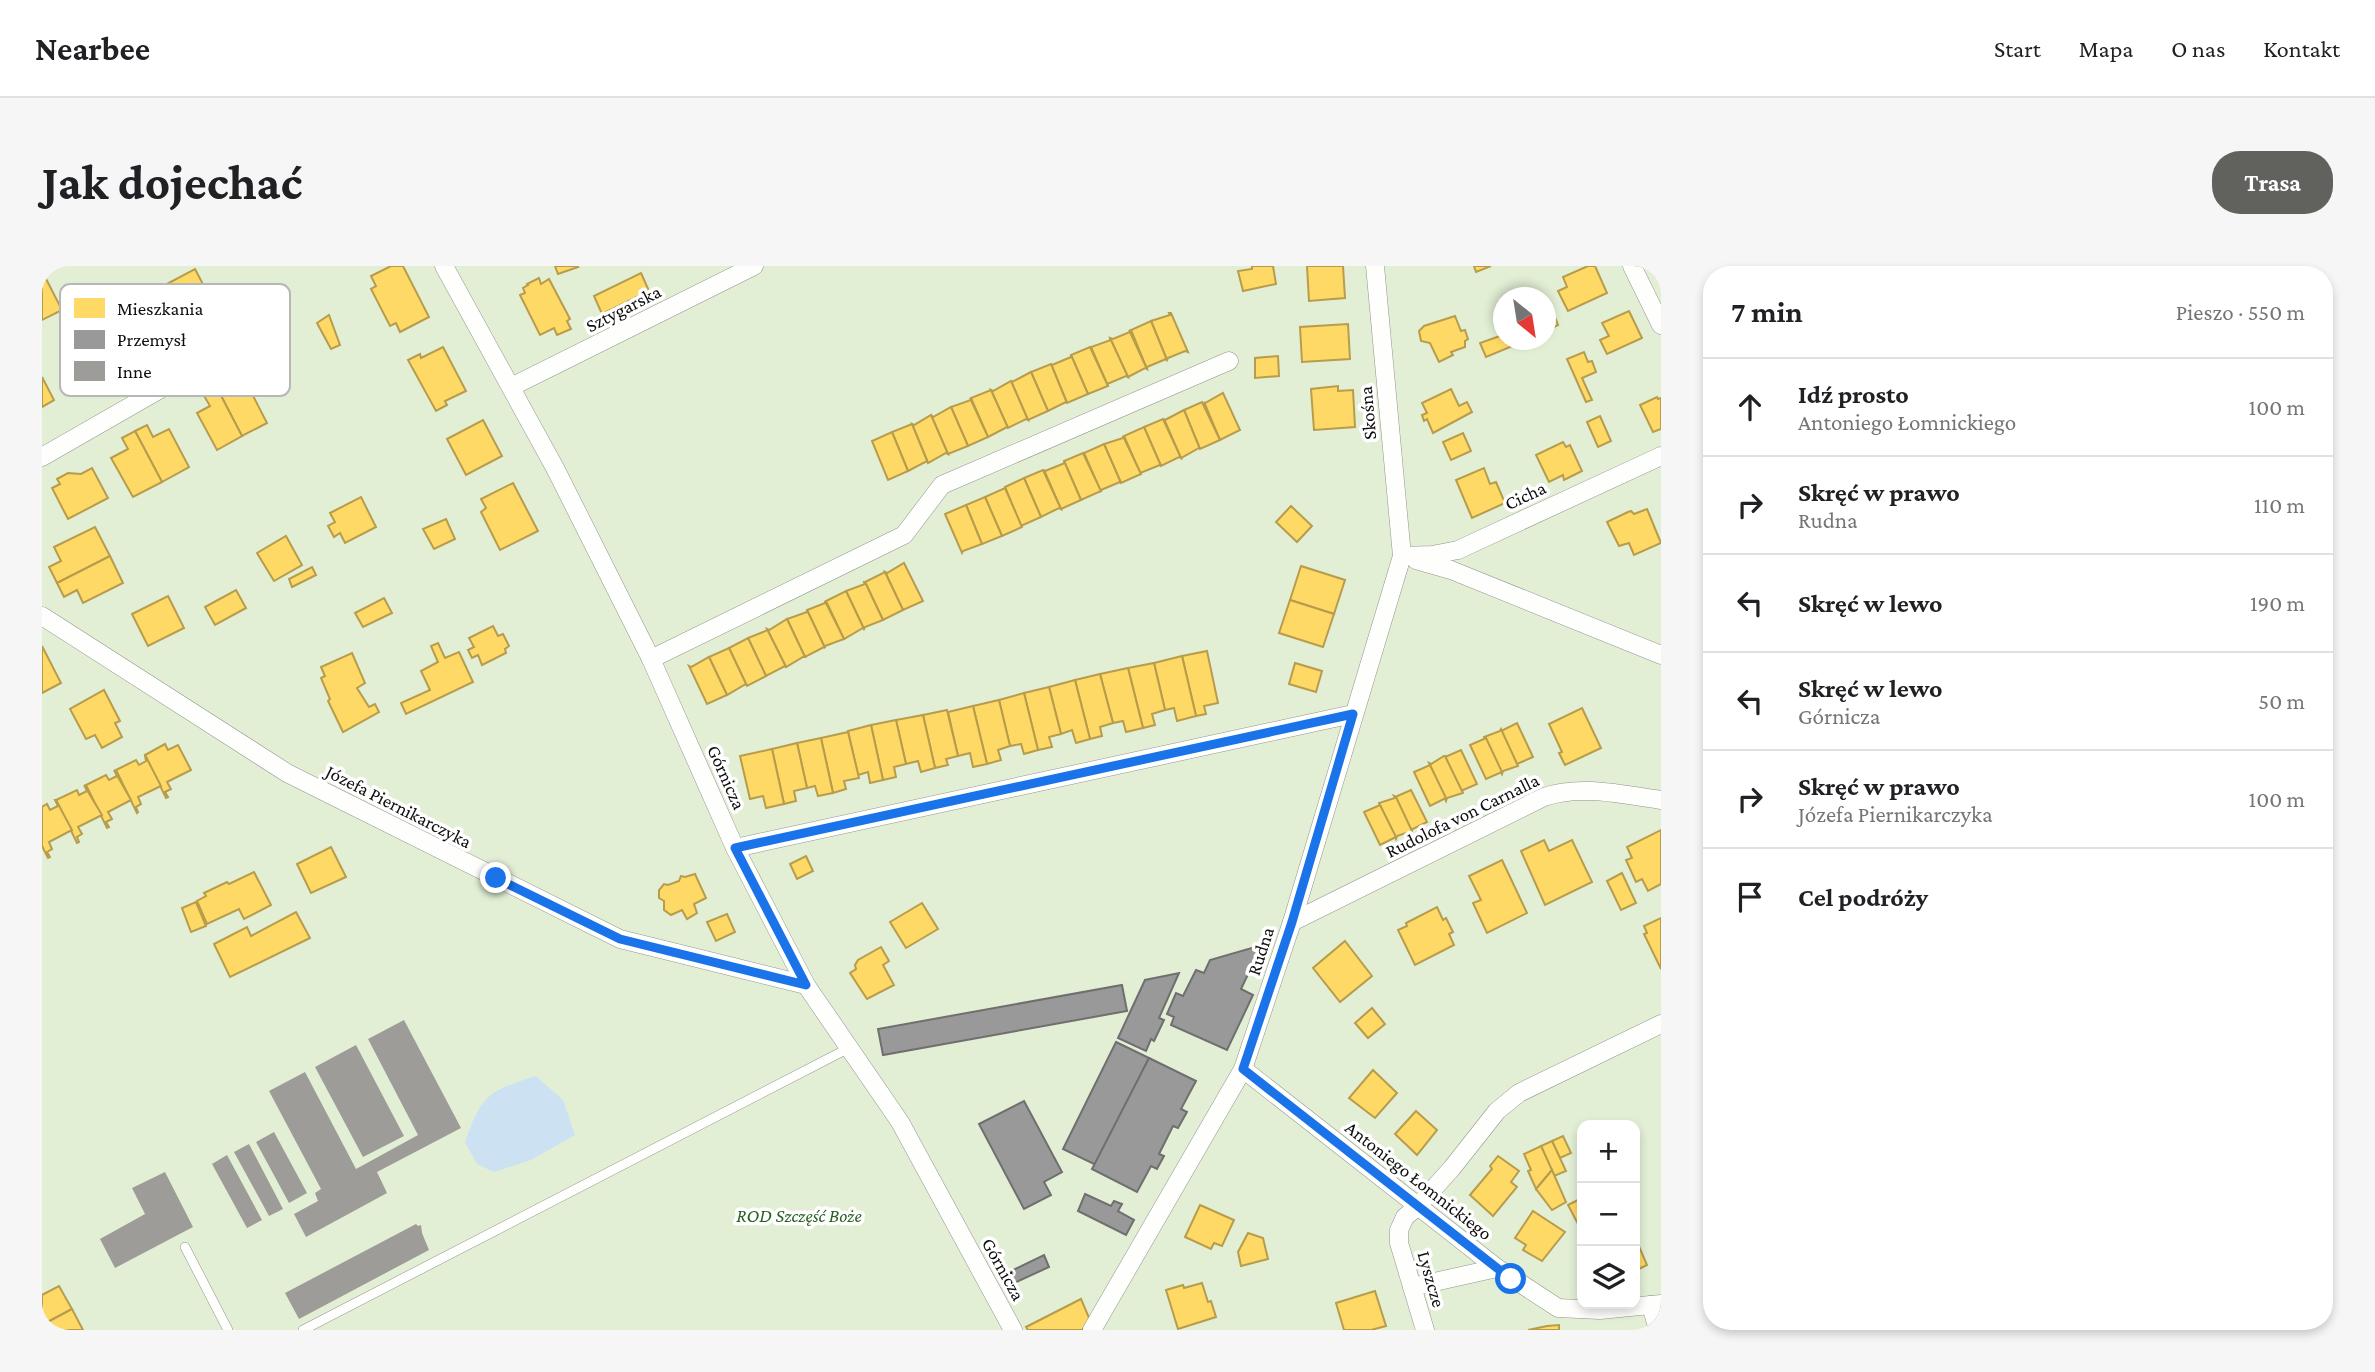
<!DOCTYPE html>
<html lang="pl">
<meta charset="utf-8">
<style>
:root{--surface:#fff;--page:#f6f6f6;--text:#202124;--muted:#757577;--line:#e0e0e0;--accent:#61615e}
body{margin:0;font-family:"Crimson Pro",serif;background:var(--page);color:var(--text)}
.controls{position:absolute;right:21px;bottom:21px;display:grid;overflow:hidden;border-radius:14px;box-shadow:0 4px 10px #0003}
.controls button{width:63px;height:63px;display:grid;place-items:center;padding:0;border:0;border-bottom:2px solid var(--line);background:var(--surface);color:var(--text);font:35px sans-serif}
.compass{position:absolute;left:1451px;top:21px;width:63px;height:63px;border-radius:50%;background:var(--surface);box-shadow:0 4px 10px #0003;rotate:150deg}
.stop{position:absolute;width:21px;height:21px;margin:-16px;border:5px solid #1a73e8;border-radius:50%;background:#fff}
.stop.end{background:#1a73e8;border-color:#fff;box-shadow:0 2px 7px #0008}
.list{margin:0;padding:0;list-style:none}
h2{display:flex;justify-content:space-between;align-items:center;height:91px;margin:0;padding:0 28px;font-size:30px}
h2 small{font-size:23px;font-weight:400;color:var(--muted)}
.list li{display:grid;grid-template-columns:46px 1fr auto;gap:21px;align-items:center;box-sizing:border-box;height:98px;padding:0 28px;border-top:2px solid var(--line)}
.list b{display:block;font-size:26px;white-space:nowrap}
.list p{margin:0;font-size:23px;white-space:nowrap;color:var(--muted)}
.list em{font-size:23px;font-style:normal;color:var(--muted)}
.icon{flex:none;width:38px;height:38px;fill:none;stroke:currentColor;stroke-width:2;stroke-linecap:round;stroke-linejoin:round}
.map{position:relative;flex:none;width:1619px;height:1064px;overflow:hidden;border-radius:28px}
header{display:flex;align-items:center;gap:42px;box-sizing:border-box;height:98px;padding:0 35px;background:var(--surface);border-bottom:2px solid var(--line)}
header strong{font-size:33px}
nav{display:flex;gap:38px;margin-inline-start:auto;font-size:24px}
.intro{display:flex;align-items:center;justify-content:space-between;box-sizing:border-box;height:168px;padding:0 42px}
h1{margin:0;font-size:49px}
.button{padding:18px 32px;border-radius:28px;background:var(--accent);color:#fff;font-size:24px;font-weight:700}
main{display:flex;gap:42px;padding:0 42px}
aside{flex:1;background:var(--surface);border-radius:28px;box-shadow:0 4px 10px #0003}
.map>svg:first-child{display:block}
</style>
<header>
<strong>Nearbee</strong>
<nav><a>Start</a><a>Mapa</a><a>O nas</a><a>Kontakt</a></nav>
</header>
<div class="intro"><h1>Jak dojechać</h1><a class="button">Trasa</a></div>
<main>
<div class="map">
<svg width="1619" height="1064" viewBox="0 0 1619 1064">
<rect width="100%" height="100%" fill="#fafaf4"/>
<path fill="#e2efd5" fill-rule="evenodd" d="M0 0H1619V1064H0ZM1462 32H1504V74H1462ZM1540 859H1593V1038H1540Z"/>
<path fill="#cce2f2" d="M494 810 521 834 533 869 489 894 452 906 435 898 423 876C440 828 447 825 494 810Z"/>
<g fill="#ffd966" stroke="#b79c4c" stroke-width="2">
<polygon points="349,0 361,0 387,51 358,66 354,57 348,60 329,23 334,20 329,10"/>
<polygon points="513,0 535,0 536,1 516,8"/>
<polygon points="1210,0 1231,0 1234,18 1201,25 1196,5 1210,3"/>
<polygon points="1265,0 1301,0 1303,32 1267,35"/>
<polygon points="1432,0 1449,0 1434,6"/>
<polygon points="1546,0 1553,0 1565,27 1526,45 1516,25 1525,21 1521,11"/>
<polygon points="153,3 175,45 143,62 121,20"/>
<polygon points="0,5 20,44 0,54"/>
<polygon points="599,7 607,25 560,48 552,30"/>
<polygon points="497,12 499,18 507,13 528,53 525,55 529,63 515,69 512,62 498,69 478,29 483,27 481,22 486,19 485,18"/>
<polygon points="1587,45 1600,72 1565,88 1558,74 1567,70 1560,57"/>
<polygon points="1511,46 1516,59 1504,65 1504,49"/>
<polygon points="1127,47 1129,47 1146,86 1143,85 1126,92 1125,94 1109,55 1128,49"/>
<polygon points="287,49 298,79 289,83 275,57"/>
<polygon points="1413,50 1419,65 1423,64 1426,73 1423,75 1423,81 1409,86 1411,89 1397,96 1388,77 1379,75 1377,65 1382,60"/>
<polygon points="1109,55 1125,94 1124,93 1105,101 1105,103 1089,64"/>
<polygon points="1306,58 1308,93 1260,96 1258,61"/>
<polygon points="1087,64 1105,103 1103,102 1086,111 1068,72 1071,73 1088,66"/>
<polygon points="1458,70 1462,74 1471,74 1473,79 1444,91 1438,77"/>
<polygon points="1068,72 1086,111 1084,110 1065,118 1066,120 1049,81 1069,74"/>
<polygon points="401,81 424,125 403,135 405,139 394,145 366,94 378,88 379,92"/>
<polygon points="1048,81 1066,120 1046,128 1029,89"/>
<polygon points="1542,86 1546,96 1550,95 1554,106 1540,112 1550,134 1544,136 1525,93"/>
<polygon points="1029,89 1046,128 1025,137 1009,98 1010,99 1029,91"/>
<polygon points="1236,90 1237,110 1213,112 1213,92"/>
<polygon points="1009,98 1025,137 1024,136 1006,145 989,106"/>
<polygon points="989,106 1006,145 986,154 969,115 970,116"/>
<polygon points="0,111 12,134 0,141"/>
<polygon points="969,115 986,154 984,153 966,162 949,124 951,125"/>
<polygon points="185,116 190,126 205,118 225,157 200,170 175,122"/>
<polygon points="1296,120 1296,125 1311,124 1313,161 1272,164 1269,123"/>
<polygon points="175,122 200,170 175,184 155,147 168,140 161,128"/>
<polygon points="1409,123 1417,140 1425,136 1430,146 1391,167 1385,153 1382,155 1380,149 1385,147 1380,137"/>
<polygon points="949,124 966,162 965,161 946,171 929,132"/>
<polygon points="1181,127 1198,164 1178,174 1162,136 1163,137"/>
<polygon points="1615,131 1616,133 1619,132 1619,163 1611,166 1598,139"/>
<polygon points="928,132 946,171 926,180 909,141 929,134"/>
<polygon points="1160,136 1178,174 1158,183 1142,144"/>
<polygon points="909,141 926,180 906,188 889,149 891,151"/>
<polygon points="1142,144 1158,183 1157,182 1139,192 1122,153 1123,154"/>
<polygon points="889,149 906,188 904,187 886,197 870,158 872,159"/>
<polygon points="1558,150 1569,175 1556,181 1545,156"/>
<polygon points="1121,153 1139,192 1137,191 1119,200 1102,161"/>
<polygon points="441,154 460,190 424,209 405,173"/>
<polygon points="870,158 886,197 885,195 866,205 850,166"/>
<polygon points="105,159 111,171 127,163 147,201 120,216 93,165"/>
<polygon points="1102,161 1119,200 1118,199 1098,207 1099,209 1082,170"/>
<polygon points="93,165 120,216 91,231 69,192 86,183 80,172"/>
<polygon points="850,166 866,205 846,214 830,175"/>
<polygon points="1421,167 1429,185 1409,194 1401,176"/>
<polygon points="1081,170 1099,208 1079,217 1062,178 1081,172"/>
<polygon points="1521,176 1524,181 1528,179 1540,205 1522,214 1521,209 1507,216 1494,189"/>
<polygon points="1062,178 1079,217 1078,216 1059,224 1059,226 1042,187"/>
<polygon points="1041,187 1059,225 1039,234 1022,195"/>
<polygon points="1022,195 1039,234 1019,243 1002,204 1003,205 1023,197"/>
<polygon points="50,202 66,232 26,253 10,222 18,218 15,213 26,207 39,208"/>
<polygon points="1442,202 1448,218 1454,216 1463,237 1430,252 1414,214"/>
<polygon points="1001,204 1019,243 1017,242 999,251 982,212"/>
<polygon points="982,212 999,251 979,260 963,221"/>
<polygon points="471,217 496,265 458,284 439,246 444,242 439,233"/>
<polygon points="963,222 980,261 960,270 943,231"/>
<polygon points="319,231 334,261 303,277 298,267 292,271 286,260 293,256 288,247"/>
<polygon points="943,231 960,270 940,278 924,239"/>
<polygon points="924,239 940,278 921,285 920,287 903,248"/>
<polygon points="1249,240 1270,260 1255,276 1234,256"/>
<polygon points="1605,243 1619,277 1592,289 1587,277 1577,280 1565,256 1586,246 1589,245 1592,248"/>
<polygon points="404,253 413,273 392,283 381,263"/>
<polygon points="53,261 68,290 15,317 7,301 19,295 12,281"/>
<polygon points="244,270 260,299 232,315 215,287"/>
<polygon points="68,290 81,317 41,337 35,324 22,331 15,317"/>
<polygon points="862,297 881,335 861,344 843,306 845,307"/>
<polygon points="1259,300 1303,314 1292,348 1248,334"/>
<polygon points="270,301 274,309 250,321 247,313"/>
<polygon points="843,306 861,344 841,354 823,316"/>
<polygon points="822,316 823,316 841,354 823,361 822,363 804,325 823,318"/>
<polygon points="194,324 204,342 173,359 163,341"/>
<polygon points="804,325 822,363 821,362 802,373 784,335"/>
<polygon points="126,330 142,362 106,380 90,348"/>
<polygon points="342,332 350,347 321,361 313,347"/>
<polygon points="1248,334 1292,348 1281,381 1237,367"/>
<polygon points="783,335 802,373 783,380 783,382 765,344 783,337"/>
<polygon points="765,344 783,382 782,381 763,391 745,353 765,346"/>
<polygon points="745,353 763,391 761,391 744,401 725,363 727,364"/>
<polygon points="451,360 456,370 461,368 467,380 463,383 464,387 440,399 436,389 430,392 426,384 432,381 427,372"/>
<polygon points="725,363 744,401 743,400 724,410 706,372 726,364"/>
<polygon points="706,372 724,410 705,420 687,382"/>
<polygon points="396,377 403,392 417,386 431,416 364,448 359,437 388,424 379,405 396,396 389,380"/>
<polygon points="0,380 19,417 0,427"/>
<polygon points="687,382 705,420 704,418 685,429 667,391"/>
<polygon points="1165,385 1176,437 1162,440 1164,448 1154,450 1140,390"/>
<polygon points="310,387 323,417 315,422 327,441 333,438 337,446 301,466 286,435 288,433 279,412 283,410 279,401"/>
<polygon points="1140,390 1154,450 1135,455 1132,442 1123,444 1112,397"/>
<polygon points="667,391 685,429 665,438 647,400 649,401"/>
<polygon points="1112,397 1123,444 1110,448 1113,459 1101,462 1086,402"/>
<polygon points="1253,397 1280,405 1274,426 1247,418"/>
<polygon points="1086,402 1101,462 1084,466 1081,455 1071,457 1058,408"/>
<polygon points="1058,408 1071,457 1058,461 1060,470 1048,473 1033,414"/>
<polygon points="1033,414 1048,473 1034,477 1030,464 1019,468 1007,421"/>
<polygon points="1007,421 1019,468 1007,471 1010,481 996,484 982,427"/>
<polygon points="62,424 78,455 73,457 80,471 60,482 53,469 44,473 28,443"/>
<polygon points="982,427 996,484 982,488 979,478 968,480 957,434"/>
<polygon points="957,434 968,480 956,484 959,494 945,498 931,440"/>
<polygon points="931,440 945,498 931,501 928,487 916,490 906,446"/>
<polygon points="1540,442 1559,482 1523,499 1517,487 1520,486 1507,458"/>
<polygon points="905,444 916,490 904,493 906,499 893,502 881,449"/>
<polygon points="881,449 893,502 879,506 876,495 864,498 854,454"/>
<polygon points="854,454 864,498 852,501 854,511 841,514 829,459"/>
<polygon points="1475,457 1491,491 1475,498 1459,465"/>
<polygon points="829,459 841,514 828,517 826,506 816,509 806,465"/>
<polygon points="1459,463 1476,500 1461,505 1460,508 1442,471 1458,465"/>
<polygon points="806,466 817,512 802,515 804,523 791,527 779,472"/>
<polygon points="779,472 791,527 776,530 773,520 765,522 755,477"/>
<polygon points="1444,472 1460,506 1444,513 1428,479"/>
<polygon points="755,477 765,522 752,525 754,535 742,538 730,483"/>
<polygon points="123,478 126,484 136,479 149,504 125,516 129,523 123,526 126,531 124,532 103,489"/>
<polygon points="730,483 742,538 724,542 721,530 708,533 698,490"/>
<polygon points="1419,484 1435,518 1419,525 1403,491"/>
<polygon points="103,489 119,520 96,531 99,538 94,541 96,546 95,547 74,504 94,494 97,499 104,495"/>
<polygon points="1402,490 1403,490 1421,527 1405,532 1404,535 1387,497 1389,498"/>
<polygon points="1388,499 1404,532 1388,540 1372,506"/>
<polygon points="72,504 89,534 66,546 70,553 64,556 67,561 65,562 44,519 64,509 67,514 75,510"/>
<polygon points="42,519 60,549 36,561 40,568 35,571 37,576 35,577 14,534 35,524 37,529 45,525"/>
<polygon points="1369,524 1385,556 1369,564 1353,531"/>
<polygon points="1352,530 1354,531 1370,565 1355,570 1354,573 1337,537 1353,532"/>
<polygon points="13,534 14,534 30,564 7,576 10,583 5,586 8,591 6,592 0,580 0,541 5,538 8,544 16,540"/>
<polygon points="1338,539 1354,571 1338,579 1322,546"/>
<polygon points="1619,564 1619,618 1606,625 1600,613 1594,616 1584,594 1590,592 1585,581"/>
<polygon points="1502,574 1507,585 1530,574 1550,616 1503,639 1479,585"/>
<polygon points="289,581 304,611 269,627 255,598"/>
<polygon points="764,590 771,605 755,613 748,598"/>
<polygon points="1460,594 1485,647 1445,667 1431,637 1439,634 1427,610"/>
<polygon points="212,606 229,639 202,653 197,643 165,658 155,635 164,630 162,627 185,616 187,618"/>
<polygon points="1580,607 1594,637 1579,644 1565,615"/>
<polygon points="653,608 664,632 652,638 655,647 645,653 640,644 629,649 622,644 622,635 617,632 617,624 622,618 626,619 637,615 639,610 643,611"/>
<polygon points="154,636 164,660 149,666 140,642"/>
<polygon points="880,637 896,663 864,682 848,656"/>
<polygon points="1395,641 1401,654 1404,652 1411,666 1407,668 1412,679 1373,699 1356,664 1365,660 1364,657"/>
<polygon points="254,646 268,672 188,711 172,678 205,661 209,670"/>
<polygon points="685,648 693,666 674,675 665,656"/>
<polygon points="1619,652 1619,703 1602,668 1605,667 1602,660"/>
<polygon points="1303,675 1330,710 1298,736 1271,702"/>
<polygon points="839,681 847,695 841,699 852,719 825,733 808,707 814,703 813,699 816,694"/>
<polygon points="1330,742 1343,758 1326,772 1313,757"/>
<polygon points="1331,804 1355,827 1333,852 1307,832"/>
<polygon points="1374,845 1395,864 1375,889 1353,868"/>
<polygon points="1521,870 1529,887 1518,892 1510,875"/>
<polygon points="1510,875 1524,905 1512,910 1499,880"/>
<polygon points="1499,880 1510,904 1494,923 1486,905 1489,904 1482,888"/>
<polygon points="1456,890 1477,905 1469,916 1475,921 1451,950 1428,929 1450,903 1448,900"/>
<polygon points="1510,904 1524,936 1510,944 1494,923"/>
<polygon points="1538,933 1540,938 1540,956 1536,958 1526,939"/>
<polygon points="1158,939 1192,954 1180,980 1172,977 1169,983 1143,971"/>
<polygon points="1491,945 1523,966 1500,995 1481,984 1484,979 1473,972"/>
<polygon points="1206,967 1221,972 1226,993 1199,1000 1196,986"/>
<polygon points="1593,971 1605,999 1593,1005"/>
<polygon points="1160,1017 1166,1036 1169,1035 1174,1051 1136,1063 1124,1024 1141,1019 1142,1022"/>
<polygon points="17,1020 30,1043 0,1059 0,1029"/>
<polygon points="1333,1025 1344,1060 1329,1064 1302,1064 1294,1037"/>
<polygon points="1039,1033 1048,1054 1040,1064 986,1064 984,1061"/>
<polygon points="30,1043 41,1064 1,1064 0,1059"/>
<polygon points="1517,1059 1517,1064 1486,1064 1505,1060"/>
</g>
<g fill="#999" stroke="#6f6f6f" stroke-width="2">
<polygon points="1220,679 1199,723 1211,729 1185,784 1129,759 1132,751 1125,748 1134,727 1141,730 1154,704 1162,707 1168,694"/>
<polygon points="1137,707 1117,752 1122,754 1112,775 1109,773 1104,785 1076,772 1103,714"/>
<polygon points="1080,719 1085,745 841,789 836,763"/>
<polygon points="1074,776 1107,792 1054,899 1021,883"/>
<polygon points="1107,792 1154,815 1139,843 1145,846 1136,862 1131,860 1117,888 1122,890 1115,903 1109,900 1095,926 1050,903"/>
<polygon points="982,835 1020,906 1002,916 1009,929 982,943 937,858"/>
<polygon points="1043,928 1069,940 1072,935 1080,938 1076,945 1092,954 1084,969 1036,945"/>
<polygon points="1002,989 1007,1001 970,1018 965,1007"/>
</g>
<g fill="#9e9c99">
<polygon points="362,754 419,862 335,906 345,927 264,971 252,948 276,935 273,927 279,923 227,825 263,806 314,903 376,869 326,773"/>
<polygon points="314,779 362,870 321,891 273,801"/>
<polygon points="232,866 265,927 247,937 214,876"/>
<polygon points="207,878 241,943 227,950 192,886"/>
<polygon points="185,889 220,954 205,962 170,898"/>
<polygon points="123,906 151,961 73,1002 58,973 103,948 90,922"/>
<polygon points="374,958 376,960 379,959 380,967 387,984 257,1053 243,1027"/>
</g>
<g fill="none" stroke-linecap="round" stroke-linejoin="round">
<g stroke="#949492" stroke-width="10">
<g id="service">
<polyline points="143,981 186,1064"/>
<polyline points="261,1064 807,782"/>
</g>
</g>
<g stroke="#949492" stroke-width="19">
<g id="minor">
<polyline points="402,0 513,202 609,393 693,582 764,719 858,856 971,1064"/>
<polyline points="1590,0 1619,59"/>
<polyline points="469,121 712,0"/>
<polyline points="0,191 176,90"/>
<polyline points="1360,290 1390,289 1416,284 1619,190"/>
<polyline points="1374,294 1409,304 1619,389"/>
<polyline points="0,350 245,507 578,673 764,719"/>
<polyline points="609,393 862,269 900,219 1187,95"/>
<polyline points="693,582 1311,448"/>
<path d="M1250 656 1502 531C1538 518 1582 529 1619 534"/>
<polyline points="1201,803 1455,1002 1516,1042 1558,1044 1619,1038"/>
<polyline points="1370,1021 1455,1002"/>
<polyline points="1609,1039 1616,1064"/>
<polyline points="1050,1064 1201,803 1250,656 1360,290 1333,0"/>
<polyline points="1383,1064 1357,977 1357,964 1363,951 1376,940 1410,902 1455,845 1477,827 1619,758"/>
</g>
</g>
<use href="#service" stroke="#fefefd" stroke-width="9"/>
<use href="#minor" stroke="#fefefd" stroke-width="18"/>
</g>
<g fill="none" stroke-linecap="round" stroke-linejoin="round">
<polyline stroke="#1a73e8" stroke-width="9" points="454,612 578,673 764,719 693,582 1311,448 1250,656 1201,803 1469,1013"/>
</g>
<g text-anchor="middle" stroke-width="7" stroke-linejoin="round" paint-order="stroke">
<g font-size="19" fill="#0e0e0e" stroke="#fff">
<text transform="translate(581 42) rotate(-27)" y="7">Sztygarska</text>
<text transform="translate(1325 147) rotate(-95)" y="7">Skośna</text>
<text transform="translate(1483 229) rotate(-25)" y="7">Cicha</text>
<text transform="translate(685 511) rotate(66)" y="7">Górnicza</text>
<text transform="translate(357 540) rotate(27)" y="7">Józefa Piernikarczyka</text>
<text transform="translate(1420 549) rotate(-26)" y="7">Rudolofa von Carnalla</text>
<text transform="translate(1218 685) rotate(-72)" y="7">Rudna</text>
<text transform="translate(1377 914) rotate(38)" y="7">Antoniego Łomnickiego</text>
<text transform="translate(962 1003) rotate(61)" y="7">Górnicza</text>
<text transform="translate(1390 1013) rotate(74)" y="7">Lyszcze</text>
</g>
<g font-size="19" font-style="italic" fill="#2a6123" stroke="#fff">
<text x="757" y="956">ROD Szczęść Boże</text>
</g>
</g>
<rect x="18" y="18" width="230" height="112" rx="10" fill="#fff" stroke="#b7b7b7" stroke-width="2"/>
<rect x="32" y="32" width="31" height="20" fill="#ffd966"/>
<rect x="32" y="64" width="31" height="19" fill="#999"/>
<rect x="32" y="95" width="31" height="20" fill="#9e9c99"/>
<g font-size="19" fill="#0e0e0e">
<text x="75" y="49">Mieszkania</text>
<text x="75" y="80">Przemysł</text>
<text x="75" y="112">Inne</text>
</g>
</svg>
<div class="controls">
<button>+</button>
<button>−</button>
<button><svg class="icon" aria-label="layers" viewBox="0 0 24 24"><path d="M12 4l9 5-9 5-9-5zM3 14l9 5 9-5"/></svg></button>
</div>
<svg class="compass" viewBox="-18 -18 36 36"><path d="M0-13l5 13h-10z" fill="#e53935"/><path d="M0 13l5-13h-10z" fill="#757577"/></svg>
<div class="stop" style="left:1469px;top:1013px"></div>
<div class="stop end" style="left:454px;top:612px"></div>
</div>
<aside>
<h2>7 min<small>Pieszo · 550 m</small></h2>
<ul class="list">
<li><svg class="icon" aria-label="ahead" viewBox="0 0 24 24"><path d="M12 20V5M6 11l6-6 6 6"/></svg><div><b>Idź prosto</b><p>Antoniego Łomnickiego</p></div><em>100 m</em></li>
<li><svg class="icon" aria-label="right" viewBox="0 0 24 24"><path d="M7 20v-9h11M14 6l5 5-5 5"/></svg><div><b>Skręć w prawo</b><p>Rudna</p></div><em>110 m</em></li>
<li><svg class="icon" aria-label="left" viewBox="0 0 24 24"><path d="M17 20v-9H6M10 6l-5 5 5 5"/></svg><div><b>Skręć w lewo</b></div><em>190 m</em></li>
<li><svg class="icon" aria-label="left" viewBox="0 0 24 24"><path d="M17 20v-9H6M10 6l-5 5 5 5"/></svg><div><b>Skręć w lewo</b><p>Górnicza</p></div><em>50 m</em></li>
<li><svg class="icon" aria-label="right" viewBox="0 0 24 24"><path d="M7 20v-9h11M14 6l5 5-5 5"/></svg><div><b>Skręć w prawo</b><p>Józefa Piernikarczyka</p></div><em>100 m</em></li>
<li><svg class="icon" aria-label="arrive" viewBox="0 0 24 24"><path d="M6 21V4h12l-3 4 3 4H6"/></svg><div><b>Cel podróży</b></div></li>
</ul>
</aside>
</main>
